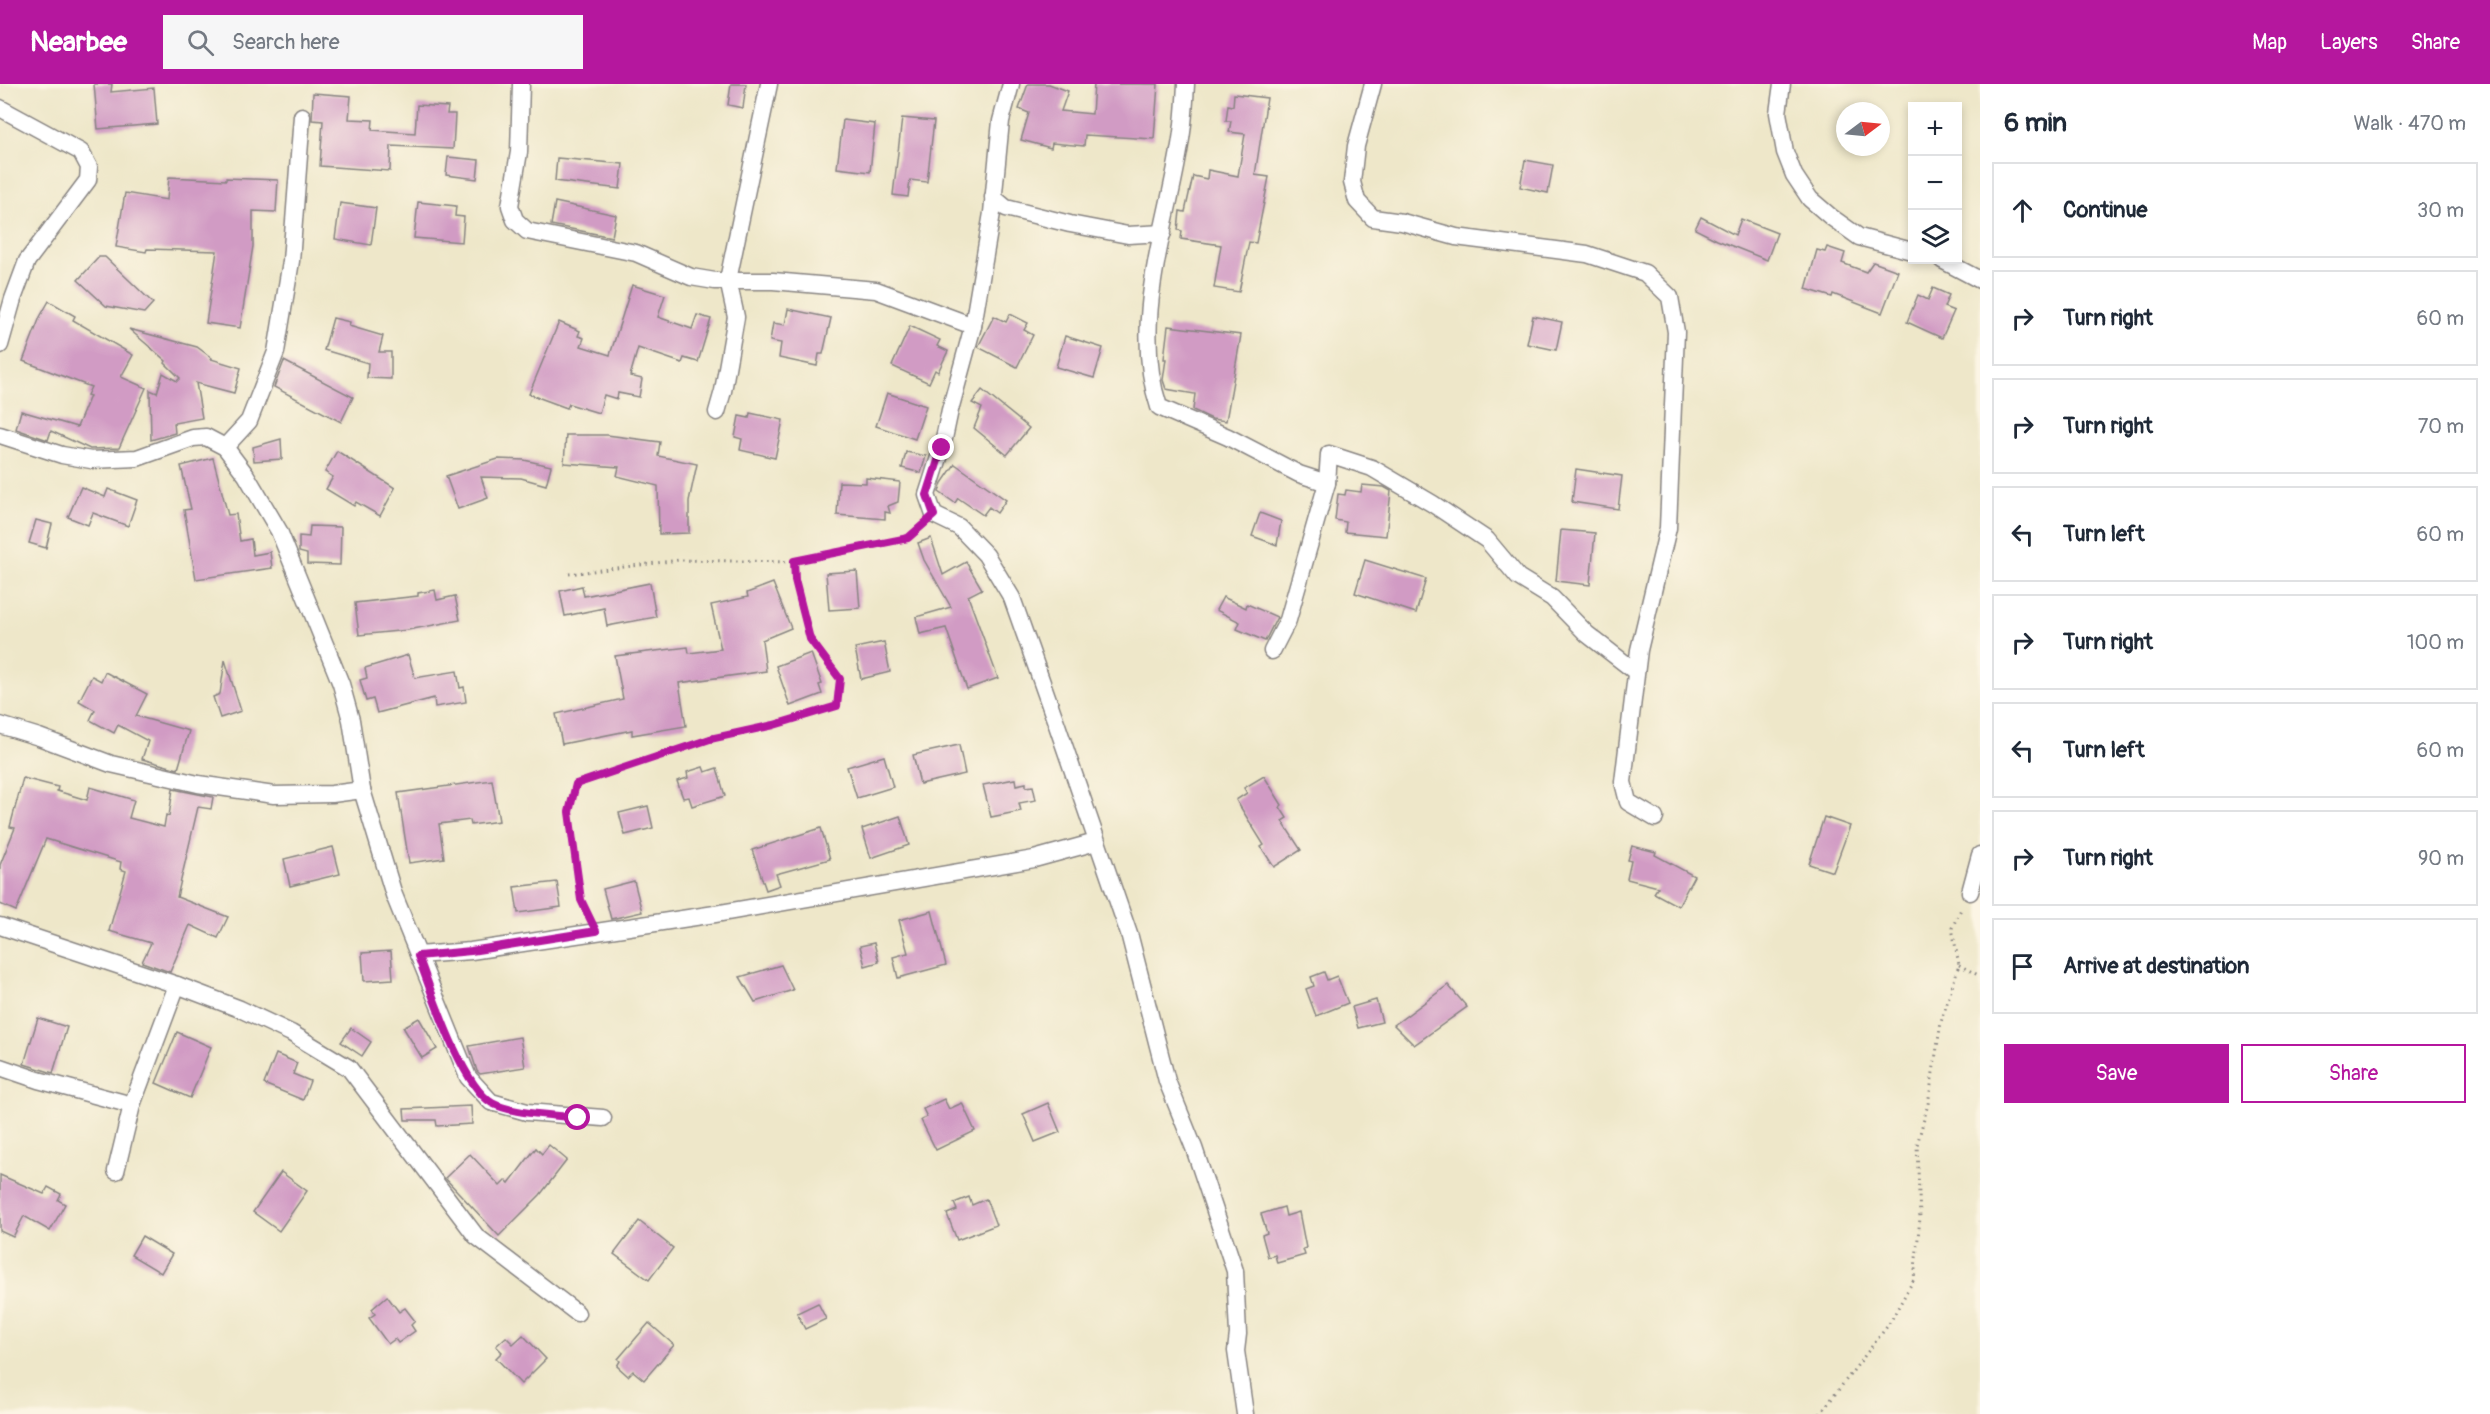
<!DOCTYPE html>
<meta charset="utf-8">
<style>
:root{--surface:#fff;--page:#f6f6f7;--text:#1f2937;--muted:#747a83;--line:#e0e1e3;--accent:#b5179e}
body{margin:0;font-family:Pangolin,sans-serif;background:var(--page);color:var(--text)}
.controls{position:absolute;right:18px;top:18px;display:grid;overflow:hidden;border-radius:0px;box-shadow:0 3px 9px #0003}
.controls button{width:54px;height:54px;display:grid;place-items:center;padding:0;border:0;border-bottom:2px solid var(--line);background:var(--surface);color:var(--text);font:30px sans-serif}
.compass{position:absolute;left:1836px;top:18px;width:54px;height:54px;border-radius:50%;background:var(--surface);box-shadow:0 3px 9px #0003;rotate:74deg}
.stop{position:absolute;width:18px;height:18px;margin:-14px;border:4px solid #b5179e;border-radius:50%;background:#fff}
.stop.end{background:#b5179e;border-color:#fff;box-shadow:0 2px 6px #0008}
.list{margin:0;padding:0;list-style:none}
h2{display:flex;justify-content:space-between;align-items:center;height:78px;margin:0;padding:0 24px;font-size:26px}
h2 small{font-size:20px;font-weight:400;color:var(--muted)}
.list li{display:grid;grid-template-columns:39px 1fr auto;gap:18px;align-items:center;box-sizing:border-box;height:96px;margin:0 12px 12px;padding:0 12px;border:2px solid var(--line);border-radius:0px}
.list b{display:block;font-size:22px;white-space:nowrap}
.list em{font-size:20px;font-style:normal;color:var(--muted)}
.actions{display:flex;gap:12px;padding:18px 24px}
.actions a{flex:1;padding:14px 0;border:2px solid var(--accent);border-radius:0px;text-align:center;font-size:21px;color:var(--accent)}
.actions .main{background:var(--accent);color:#fff}
.icon{flex:none;width:33px;height:33px;fill:none;stroke:currentColor;stroke-width:2;stroke-linecap:round;stroke-linejoin:round}
.map{position:relative;flex:none;width:1980px;height:1330px;overflow:hidden}
header{display:flex;align-items:center;gap:36px;box-sizing:border-box;height:84px;padding:0 30px;background:var(--accent);color:#fff}
header strong{font-size:28px}
nav{display:flex;gap:33px;margin-inline-start:auto;font-size:21px}
.search{width:420px;height:54px;background:var(--page);display:flex;align-items:center;gap:15px;box-sizing:border-box;padding:0 21px;border-radius:0px;color:var(--muted);font-size:22px}
main{display:flex}
aside{flex:1;background:var(--surface)}
.map>svg:first-child{display:block}
</style>
<header>
<strong>Nearbee</strong>
<div class="search"><svg class="icon" aria-label="search" viewBox="0 0 24 24"><circle cx="10" cy="10" r="6"/><path d="M15 15l6 6"/></svg>Search here</div>
<nav><a>Map</a><a>Layers</a><a>Share</a></nav>
</header>
<main>
<div class="map">
<svg width="1980" height="1330" viewBox="0 0 1980 1330">
<rect width="100%" height="100%" fill="#fcf5e5"/>
<filter id="ink" filterUnits="userSpaceOnUse"><feTurbulence type="fractalNoise" baseFrequency=".0167" numOctaves="2"/><feDisplacementMap in="SourceGraphic" scale="12" xChannelSelector="R" yChannelSelector="G"/><feConvolveMatrix kernelMatrix="1 2 1 2 8 2 1 2 1" color-interpolation-filters="sRGB"/></filter>
<filter id="wash" filterUnits="userSpaceOnUse"><feTurbulence type="fractalNoise" baseFrequency=".008" numOctaves="4" result="noise"/><feDisplacementMap in="SourceGraphic" scale="24" xChannelSelector="R" yChannelSelector="G"/><feGaussianBlur stdDeviation="1.35" result="paint"/><feColorMatrix in="noise" values="0 0 0 0 0 0 0 0 0 0 0 0 0 0 0 0 0 1.4 0 .05"/><feComposite in="paint" operator="in"/></filter>
<g filter="url(#wash)">
<rect width="100%" height="100%" fill="#eee7c9"/>
<g id="blocks">
<g fill="#d19bc4">
<polygon points="94,0 112,0 111,8 154,4 157,40 98,45"/>
<polygon points="731,0 746,0 743,24 728,21"/>
<polygon points="1028,0 1049,0 1068,7 1061,27 1092,30 1094,0 1158,0 1154,55 1085,51 1084,62 1052,59 1051,64 1021,56 1029,29 1019,25"/>
<polygon points="313,9 351,12 349,35 373,36 372,46 415,49 417,21 448,23 447,30 455,30 453,65 391,62 390,87 320,82 323,37 312,36"/>
<polygon points="1234,10 1267,14 1255,91 1269,93 1256,159 1249,158 1239,208 1214,204 1221,161 1181,155 1182,147 1178,146 1180,127 1185,128 1193,92 1207,95 1208,86 1238,92 1245,50 1229,48 1231,37 1226,37 1228,21 1233,22"/>
<polygon points="902,34 934,37 927,98 910,96 908,113 893,111"/>
<polygon points="843,36 875,40 870,88 837,84"/>
<polygon points="448,73 479,76 477,95 446,91"/>
<polygon points="557,74 623,80 620,105 555,97"/>
<polygon points="1525,76 1553,81 1548,109 1520,103"/>
<polygon points="169,93 226,96 226,94 278,96 276,128 253,127 253,162 240,244 206,239 217,167 147,165 146,168 116,163 125,109 167,116"/>
<polygon points="418,118 456,122 455,132 464,133 462,158 414,154"/>
<polygon points="555,118 616,131 612,153 551,141"/>
<polygon points="340,119 376,124 371,161 335,155"/>
<polygon points="1701,133 1735,151 1741,135 1777,149 1767,176 1717,156 1695,145"/>
<polygon points="1827,163 1845,169 1842,179 1866,188 1873,178 1898,187 1882,229 1833,210 1832,213 1806,205 1817,166 1825,168"/>
<polygon points="99,173 105,173 153,219 144,229 106,222 78,196"/>
<polygon points="632,201 665,211 658,233 692,245 697,231 711,235 698,278 684,274 682,279 638,264 630,292 642,295 639,313 618,309 617,315 604,311 599,329 569,320 567,324 529,310 559,238 580,247 578,252 584,254 581,262 610,271"/>
<polygon points="1933,204 1949,211 1944,223 1954,227 1942,254 1907,238 1918,211 1928,216"/>
<polygon points="49,217 75,232 73,236 133,271 121,293 146,304 119,364 90,365 51,347 48,356 16,345 21,327 77,343 90,312 87,311 91,303 23,277 40,233"/>
<polygon points="788,225 831,234 823,270 819,270 817,282 779,274 781,259 770,257 773,239 785,241"/>
<polygon points="1010,230 1028,239 1024,246 1033,251 1017,283 978,263 994,232 1006,238"/>
<polygon points="1533,232 1562,238 1556,266 1527,260"/>
<polygon points="333,234 350,238 349,242 383,252 379,268 391,268 391,295 367,294 368,279 324,266"/>
<polygon points="910,242 940,256 937,262 948,267 938,288 935,286 929,299 892,282"/>
<polygon points="1168,242 1241,251 1226,337 1212,335 1193,326 1195,310 1166,305 1163,296 1166,275 1164,275"/>
<polygon points="129,245 197,263 212,274 211,275 241,284 234,309 196,299 202,334 174,339 175,349 151,356 150,306 157,309 163,289 177,297 180,294 165,279 166,277"/>
<polygon points="1065,252 1103,264 1094,294 1056,283"/>
<polygon points="284,277 353,313 341,338 274,303"/>
<polygon points="982,306 1029,344 1007,371 974,344 982,324 972,319"/>
<polygon points="887,309 926,322 915,355 876,342"/>
<polygon points="750,329 783,336 775,374 740,366 742,355 735,353 739,332 749,334"/>
<polygon points="566,351 607,351 660,358 658,372 697,380 689,417 689,449 659,450 658,402 617,392 619,383 564,379"/>
<polygon points="281,355 282,375 254,377 253,363"/>
<polygon points="337,367 395,404 380,432 356,418 354,422 326,405 333,393 325,388"/>
<polygon points="906,368 926,372 921,389 902,384"/>
<polygon points="213,374 228,431 236,430 240,457 251,455 253,471 270,468 272,484 196,495 184,426 191,425 181,382"/>
<polygon points="498,375 524,376 551,382 546,401 521,394 481,393 488,414 458,425 446,392"/>
<polygon points="955,380 1006,416 997,429 989,423 983,431 958,414 955,419 939,408 942,399"/>
<polygon points="1576,385 1622,392 1618,425 1572,418"/>
<polygon points="866,394 900,398 898,418 888,422 890,429 885,428 885,435 837,431 839,398 866,399"/>
<polygon points="1362,401 1384,403 1391,407 1386,452 1345,448 1346,438 1335,436 1338,410 1345,411 1346,406 1361,408"/>
<polygon points="81,403 105,413 108,405 137,416 128,442 93,429 88,441 68,433"/>
<polygon points="1260,429 1281,437 1277,461 1252,452"/>
<polygon points="36,436 52,440 46,464 29,459"/>
<polygon points="310,442 341,443 340,481 307,480 307,470 299,468 299,452 309,453"/>
<polygon points="1561,446 1595,449 1590,501 1556,497"/>
<polygon points="931,454 943,491 966,478 982,505 968,512 998,594 967,605 946,544 920,550 916,533 951,523 924,476 918,459"/>
<polygon points="1365,476 1426,495 1416,529 1355,509"/>
<polygon points="857,487 860,524 829,526 826,489"/>
<polygon points="650,499 656,533 607,542 604,524 565,532 560,507 582,502 584,512"/>
<polygon points="773,499 791,544 762,556 766,587 679,599 686,642 632,651 632,646 562,660 556,630 623,615 615,572 688,563 689,569 721,565 711,521 748,513 747,509"/>
<polygon points="435,506 437,516 455,512 460,536 408,546 359,551 355,519 418,512 418,509"/>
<polygon points="1223,513 1246,524 1247,520 1277,533 1265,557 1237,545 1240,538 1216,526"/>
<polygon points="884,558 890,588 861,595 855,564"/>
<polygon points="811,569 822,600 819,601 822,610 790,622 776,582"/>
<polygon points="408,571 415,594 457,587 460,604 464,603 466,618 435,623 434,614 377,629 373,615 366,617 360,596 367,594 365,584"/>
<polygon points="225,576 241,627 220,634 213,613 220,610"/>
<polygon points="105,588 147,610 136,632 189,647 178,685 142,675 148,657 118,641 114,649 90,636 95,626 79,617 92,592 101,597"/>
<polygon points="959,661 965,690 920,700 913,671"/>
<polygon points="884,672 893,703 857,714 847,683"/>
<polygon points="703,683 705,688 717,684 725,712 692,722 689,713 683,714 677,697 688,694 687,688"/>
<polygon points="1264,692 1282,721 1280,723 1287,734 1282,737 1301,766 1274,783 1261,763 1264,761 1236,716 1247,709 1244,704"/>
<polygon points="23,694 58,703 57,707 87,716 90,703 134,716 129,734 164,743 166,731 169,732 173,705 213,713 211,725 198,723 177,813 228,833 218,854 190,841 170,888 142,878 151,859 109,847 126,787 120,785 121,778 46,755 16,827 0,820 0,781 15,744 10,743"/>
<polygon points="1015,695 1016,701 1026,699 1026,703 1033,702 1036,716 1019,719 1021,727 991,733 983,701"/>
<polygon points="492,696 499,737 471,741 470,736 439,740 444,774 409,779 398,709"/>
<polygon points="648,722 653,744 625,751 619,729"/>
<polygon points="900,732 909,761 871,774 862,745"/>
<polygon points="1824,733 1850,742 1833,788 1809,780"/>
<polygon points="821,744 830,775 776,790 780,801 766,806 752,766"/>
<polygon points="1632,762 1656,768 1655,771 1694,792 1678,822 1654,809 1658,803 1627,795 1631,777 1628,776"/>
<polygon points="333,763 340,790 290,802 284,775"/>
<polygon points="634,797 642,828 611,835 603,805"/>
<polygon points="557,798 561,823 518,829 514,803"/>
<polygon points="932,827 946,881 898,894 893,873 908,869 899,836"/>
<polygon points="874,859 879,878 865,882 860,862"/>
<polygon points="391,867 393,895 364,897 362,869"/>
<polygon points="781,881 793,906 755,918 740,893"/>
<polygon points="1324,888 1327,896 1337,892 1348,919 1316,932 1306,905 1314,902 1311,893"/>
<polygon points="1448,901 1467,923 1414,961 1394,941"/>
<polygon points="1376,916 1382,938 1358,944 1352,923"/>
<polygon points="38,934 67,943 53,989 24,980"/>
<polygon points="419,934 437,965 422,974 403,943"/>
<polygon points="351,944 371,958 362,972 341,958"/>
<polygon points="177,948 211,963 190,1014 156,999"/>
<polygon points="520,953 525,983 480,990 477,987 469,962"/>
<polygon points="276,970 297,979 293,990 310,997 303,1016 264,1000"/>
<polygon points="944,1015 949,1025 962,1019 975,1047 936,1066 921,1036 927,1033 923,1025"/>
<polygon points="1048,1019 1060,1048 1035,1058 1023,1030"/>
<polygon points="471,1022 472,1040 437,1042 436,1036 405,1036 404,1025"/>
<polygon points="549,1061 567,1076 540,1111 499,1152 445,1094 470,1070 500,1102 506,1096 509,1099 536,1064 542,1070"/>
<polygon points="281,1088 307,1107 279,1147 253,1128"/>
<polygon points="0,1091 44,1110 48,1103 61,1110 58,1116 65,1120 50,1147 24,1132 13,1153 0,1147"/>
<polygon points="969,1113 972,1121 986,1115 996,1141 957,1156 947,1130 957,1126 954,1119"/>
<polygon points="1284,1123 1286,1132 1299,1128 1306,1164 1303,1165 1305,1171 1277,1179 1275,1171 1268,1173 1262,1151 1267,1149 1261,1130"/>
<polygon points="639,1137 673,1164 649,1196 614,1170"/>
<polygon points="142,1152 172,1170 161,1189 131,1171"/>
<polygon points="387,1212 399,1228 405,1224 415,1237 411,1241 415,1247 398,1259 395,1255 388,1260 369,1234 375,1230 372,1225"/>
<polygon points="818,1219 826,1235 805,1245 797,1229"/>
<polygon points="649,1239 674,1261 644,1296 633,1287 628,1292 617,1282 620,1277 618,1275"/>
<polygon points="523,1251 546,1275 521,1300 496,1274 502,1268 496,1262 506,1253 513,1260"/>
</g>
</g>
</g>
<g filter="url(#ink)">
<use href="#blocks" fill-opacity="0" stroke="#888482" stroke-width="1.5"/>
<g fill="none" stroke-linecap="round" stroke-linejoin="round">
<g stroke="#888482" stroke-width="19">
<g id="street">
<polyline points="521,0 519,68 510,122 515,136 527,147 636,169 691,193 715,197 773,197 876,206 973,242"/>
<polyline points="1011,0 1001,37 992,129 973,242 950,326 942,364 927,411 934,431 959,443 986,471 1012,514 1057,641 1130,853 1167,997 1194,1064 1235,1187 1238,1250 1236,1267 1245,1330"/>
<path d="M1186 0C1185 18 1184 37 1181 55 1168 142 1130 236 1159 323L1228 353 1299 390 1327 399 1288 536 1272 567"/>
<polyline points="1373,0 1356,62 1352,98 1357,117 1373,134 1402,138 1456,153 1587,170 1645,189 1670,213 1676,248 1668,444 1639,566 1623,698 1628,718 1655,734"/>
<polyline points="1782,0 1778,29 1785,68 1794,91 1810,115 1831,133 1859,153 1912,167"/>
<polyline points="0,24 81,68 89,83 88,96 27,177 13,215 0,261"/>
<polyline points="993,113 1006,124 1070,140 1128,151 1163,149"/>
<polyline points="1942,176 1980,196"/>
<polyline points="717,328 723,307 736,233 728,196 769,0"/>
<polyline points="0,351 62,371 91,376 137,374 193,354 206,353 225,363 246,391 279,447 341,600 351,636 362,706 394,811 468,993 491,1018 527,1028 603,1034"/>
<polyline points="225,363 249,337 276,268 291,177 302,32"/>
<polyline points="1327,399 1329,370 1372,384 1433,420 1487,456 1518,493 1552,514 1587,550 1636,588"/>
<polyline points="0,641 39,653 111,680 198,700 274,711 332,710 362,706"/>
<polyline points="1970,808 1980,771"/>
<polyline points="0,842 177,901 240,925 291,949 349,984 476,1152 577,1229"/>
<polyline points="418,871 471,867 715,830 1034,775 1096,758"/>
<polyline points="0,983 38,996 132,1021"/>
<polyline points="116,1087 132,1021 177,901"/>
</g>
</g>
<g stroke="#888482" stroke-width="3" stroke-dasharray="1.5 4.5" stroke-linecap="butt">
<polyline points="569,490 679,476 794,478 908,454 921,442"/>
<polyline points="589,832 581,816 569,728 576,700 710,655 774,641 837,622 840,595 810,555 795,496 794,478"/>
<polyline points="1959,881 1980,892"/>
<polyline points="1820,1330 1889,1240 1914,1195 1920,1134 1917,1061 1928,1020 1941,938 1959,881 1952,844 1962,823"/>
</g>
<use href="#street" stroke="#fff" stroke-width="16"/>
</g>
</g>
<g fill="none" stroke-linecap="round" stroke-linejoin="round" filter="url(#ink)">
<path stroke="#b5179e" stroke-width="8" d="M578 1034C554 1031 512 1030 492 1019 461 1001 431 906 418 872L471 867 596 847 581 816 569 728 576 700 710 655 774 641 837 622 840 595 810 555 795 496 794 477 908 454 934 431 927 411 942 364"/>
</g>
</svg>
<div class="controls">
<button>+</button>
<button>−</button>
<button><svg class="icon" aria-label="layers" viewBox="0 0 24 24"><path d="M12 4l9 5-9 5-9-5zM3 14l9 5 9-5"/></svg></button>
</div>
<svg class="compass" viewBox="-18 -18 36 36"><path d="M0-13l5 13h-10z" fill="#e53935"/><path d="M0 13l5-13h-10z" fill="#747a83"/></svg>
<div class="stop" style="left:578px;top:1034px"></div>
<div class="stop end" style="left:942px;top:364px"></div>
</div>
<aside>
<h2>6 min<small>Walk · 470 m</small></h2>
<ul class="list">
<li><svg class="icon" aria-label="ahead" viewBox="0 0 24 24"><path d="M12 20V5M6 11l6-6 6 6"/></svg><div><b>Continue</b></div><em>30 m</em></li>
<li><svg class="icon" aria-label="right" viewBox="0 0 24 24"><path d="M7 20v-9h11M14 6l5 5-5 5"/></svg><div><b>Turn right</b></div><em>60 m</em></li>
<li><svg class="icon" aria-label="right" viewBox="0 0 24 24"><path d="M7 20v-9h11M14 6l5 5-5 5"/></svg><div><b>Turn right</b></div><em>70 m</em></li>
<li><svg class="icon" aria-label="left" viewBox="0 0 24 24"><path d="M17 20v-9H6M10 6l-5 5 5 5"/></svg><div><b>Turn left</b></div><em>60 m</em></li>
<li><svg class="icon" aria-label="right" viewBox="0 0 24 24"><path d="M7 20v-9h11M14 6l5 5-5 5"/></svg><div><b>Turn right</b></div><em>100 m</em></li>
<li><svg class="icon" aria-label="left" viewBox="0 0 24 24"><path d="M17 20v-9H6M10 6l-5 5 5 5"/></svg><div><b>Turn left</b></div><em>60 m</em></li>
<li><svg class="icon" aria-label="right" viewBox="0 0 24 24"><path d="M7 20v-9h11M14 6l5 5-5 5"/></svg><div><b>Turn right</b></div><em>90 m</em></li>
<li><svg class="icon" aria-label="arrive" viewBox="0 0 24 24"><path d="M6 21V4h12l-3 4 3 4H6"/></svg><div><b>Arrive at destination</b></div></li>
</ul>
<div class="actions"><a class="main">Save</a><a>Share</a></div>
</aside>
</main>
